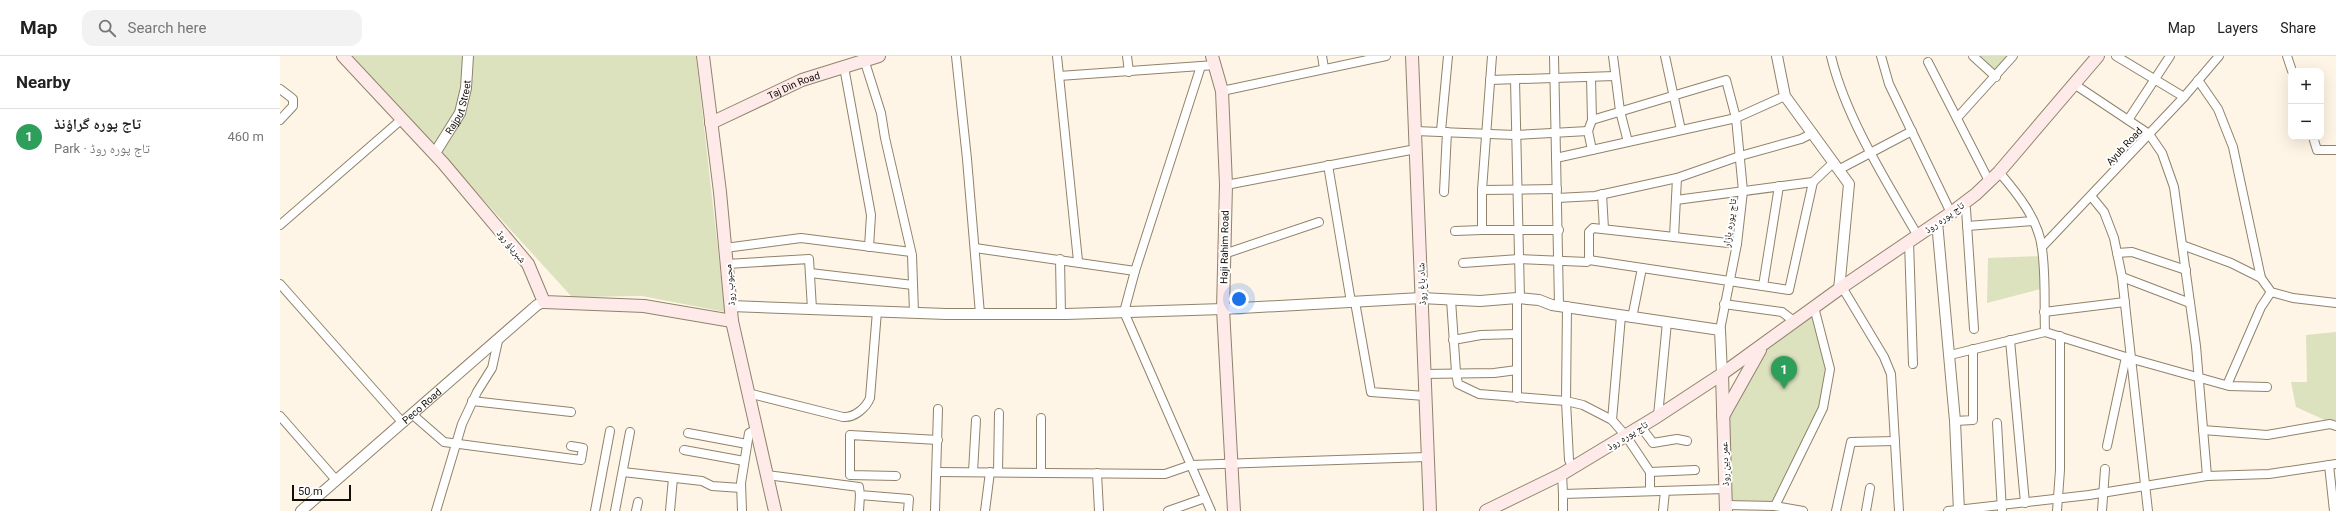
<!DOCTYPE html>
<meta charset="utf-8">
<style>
:root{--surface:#fff;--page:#f2f2f2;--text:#222;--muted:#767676;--line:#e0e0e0;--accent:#1a73e8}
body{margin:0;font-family:Roboto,"Noto Naskh Arabic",sans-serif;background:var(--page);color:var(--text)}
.controls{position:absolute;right:12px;top:12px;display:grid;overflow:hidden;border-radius:8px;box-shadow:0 4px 16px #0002}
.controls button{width:36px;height:36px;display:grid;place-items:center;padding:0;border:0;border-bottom:1px solid var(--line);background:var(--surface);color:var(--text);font:20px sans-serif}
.scale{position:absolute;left:12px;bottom:10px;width:59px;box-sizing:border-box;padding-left:4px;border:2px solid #120d05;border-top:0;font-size:11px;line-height:14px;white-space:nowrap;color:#120d05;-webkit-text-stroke:3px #fff;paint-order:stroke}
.you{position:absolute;left:959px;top:243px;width:14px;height:14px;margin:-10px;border:3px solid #fff;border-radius:50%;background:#1a73e8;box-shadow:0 0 0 6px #1a73e833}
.badge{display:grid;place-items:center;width:26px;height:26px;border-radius:50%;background:var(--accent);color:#fff;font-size:13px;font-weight:700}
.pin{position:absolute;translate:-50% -33px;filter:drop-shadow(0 1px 2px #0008)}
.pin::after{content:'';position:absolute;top:21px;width:14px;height:12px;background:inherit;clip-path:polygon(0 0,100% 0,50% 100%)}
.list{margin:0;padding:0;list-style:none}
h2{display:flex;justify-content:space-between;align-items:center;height:52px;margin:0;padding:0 16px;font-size:17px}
h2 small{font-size:13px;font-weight:400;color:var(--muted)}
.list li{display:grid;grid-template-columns:26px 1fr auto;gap:12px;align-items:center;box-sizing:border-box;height:56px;padding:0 16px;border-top:1px solid var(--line)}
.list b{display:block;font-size:15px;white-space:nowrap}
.list p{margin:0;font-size:13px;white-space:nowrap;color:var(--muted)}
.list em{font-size:13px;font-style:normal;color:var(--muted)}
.icon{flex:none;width:22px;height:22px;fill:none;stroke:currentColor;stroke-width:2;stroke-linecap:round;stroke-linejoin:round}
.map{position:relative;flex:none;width:2056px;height:455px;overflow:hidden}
header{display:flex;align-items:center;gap:24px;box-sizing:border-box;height:56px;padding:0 20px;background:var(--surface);border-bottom:1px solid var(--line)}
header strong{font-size:19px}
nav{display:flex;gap:22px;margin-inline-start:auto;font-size:14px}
.search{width:280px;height:36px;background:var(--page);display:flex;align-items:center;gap:10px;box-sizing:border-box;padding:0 14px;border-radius:12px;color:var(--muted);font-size:15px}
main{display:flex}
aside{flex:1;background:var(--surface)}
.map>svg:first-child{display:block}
</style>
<header>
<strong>Map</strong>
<div class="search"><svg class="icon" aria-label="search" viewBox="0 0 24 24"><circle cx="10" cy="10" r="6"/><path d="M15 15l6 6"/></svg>Search here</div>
<nav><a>Map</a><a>Layers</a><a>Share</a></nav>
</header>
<main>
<aside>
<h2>Nearby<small></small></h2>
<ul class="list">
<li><span class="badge" style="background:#2e9e5b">1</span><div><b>تاج پورہ گراؤنڈ</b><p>Park · تاج پورہ روڈ</p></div><em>460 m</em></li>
</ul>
</aside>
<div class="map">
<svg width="2056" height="455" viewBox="0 0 2056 455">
<rect width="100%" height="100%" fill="#fef5e6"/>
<g fill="#dbe2bd">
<polygon points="72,0 416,0 445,256 362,240 292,241"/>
<polygon points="1693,0 1733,0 1716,21"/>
<polygon points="1763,200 1764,232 1707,247 1708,202"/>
<polygon points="1534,251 1550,313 1543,352 1495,450 1446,449 1444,361 1493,283"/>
<polygon points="2056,276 2056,369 2016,351 2011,326 2027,326 2026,279"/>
</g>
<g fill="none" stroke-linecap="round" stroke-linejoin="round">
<g stroke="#90836c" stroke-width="10">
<g id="minor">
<polyline points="583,0 601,57 605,82 632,199 634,257"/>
<polyline points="676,0 687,103 700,258"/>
<polyline points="777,0 798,205"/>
<polyline points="847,0 849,16"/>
<polyline points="1042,0 1044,12"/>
<polyline points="1212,0 1202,134 1202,174 1279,174"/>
<polyline points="1274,0 1279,249"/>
<polyline points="1333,0 1340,55 1348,86"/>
<polyline points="1385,0 1401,74"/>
<path d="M1551 0C1565 60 1607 127 1638 180"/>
<polyline points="1601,0 1609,28 1671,157"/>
<polyline points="1693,0 1716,21"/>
<polyline points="1836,0 1904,41"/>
<polyline points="2007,0 2012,15"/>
<polyline points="1648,6 1709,125"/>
<polyline points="921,10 855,215 844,256 931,455"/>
<polyline points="564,11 591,159 589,191"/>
<polyline points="779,20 935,9"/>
<polyline points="1311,21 1312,64 1308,75 1312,94"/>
<polyline points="1210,24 1335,20"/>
<polyline points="1235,24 1240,243"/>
<polyline points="1918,24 1938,53 1953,91 1981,222"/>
<polyline points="1794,28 1869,78 1882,97 1894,131 1916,290 1927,420"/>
<polyline points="0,33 13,43 13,50 0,64"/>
<polyline points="942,35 1106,0"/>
<polyline points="1677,62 1733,0"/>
<polyline points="1312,64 1446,24 1456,62 1463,135 1457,188 1440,274"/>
<polyline points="1848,64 1890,0"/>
<polyline points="1135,75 1235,79 1308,75"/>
<polyline points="1161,75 1168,0"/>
<polyline points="2033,81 2037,94 2056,94"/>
<polyline points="1276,102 1456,62 1505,40"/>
<polyline points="1048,109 1071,246"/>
<polyline points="1558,114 1632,75"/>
<path d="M1719 116C1737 137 1759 164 1762 193 1766 220 1764 249 1765 276"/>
<polyline points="946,129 1136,93"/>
<polyline points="1202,134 1277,133"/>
<polyline points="1164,136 1167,76"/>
<polyline points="1322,138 1324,173"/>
<polyline points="1811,140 1824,156 1834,182 1842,221 1868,455"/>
<polyline points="1277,142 1315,140 1397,122 1460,100 1521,83 1533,77"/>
<polyline points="1396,144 1533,126"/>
<polyline points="1683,148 1686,153 1694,273"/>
<polyline points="0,169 122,63"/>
<polyline points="1687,170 1753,165"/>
<polyline points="1175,175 1202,174"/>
<polyline points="1394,181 1397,122"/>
<polyline points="1629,185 1633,308"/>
<polyline points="1902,189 1951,207 1981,222 1991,236 2013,242 2056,247"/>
<polyline points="1762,191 1904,41 1939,0"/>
<polyline points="445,192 521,182 631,196"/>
<polyline points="695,192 855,215"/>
<polyline points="1837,197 1852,196 1906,214"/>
<polyline points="944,198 1039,166"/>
<polyline points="780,203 781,258"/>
<polyline points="1309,204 1509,234 1533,126 1554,106"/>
<polyline points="1183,207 1239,203 1307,206 1309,204 1309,176 1313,172 1457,188"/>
<polyline points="447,208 529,203 532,253"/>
<polyline points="530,217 633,229"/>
<polyline points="1842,221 1910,247"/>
<polyline points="0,228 123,367"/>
<polyline points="1483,230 1499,130"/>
<polyline points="1562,231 1604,301 1611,318 1619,455"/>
<polyline points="1237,242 1237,342"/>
<polyline points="1171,244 1176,316 1178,328 1199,338 1286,345 1303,349 1332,364 1346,380 1370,416 1370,435"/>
<polyline points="1075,246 1091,336 1145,340"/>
<polyline points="1444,248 1502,256 1515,266"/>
<polyline points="1287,250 1286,345 1289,404 1293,412"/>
<polyline points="1764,256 1845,246"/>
<polyline points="1352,262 1362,212"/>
<polyline points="1173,284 1201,279 1237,278"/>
<polyline points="1730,284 1745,447"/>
<polyline points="1670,299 1765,276 1849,302 1949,330 1987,331"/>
<polyline points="1144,318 1214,317 1237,314"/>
<polyline points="1947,329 1981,251 1991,236"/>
<path d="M468 337 563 361C574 362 586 352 590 342L597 255"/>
<polyline points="192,345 291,356"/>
<polyline points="133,359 164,386 301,404 303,392 291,390"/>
<polyline points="0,360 56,424"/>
<polyline points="1378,360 1387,266"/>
<polyline points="1332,364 1341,260"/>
<polyline points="1675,365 1693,364 1693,293"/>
<polyline points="1717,367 1722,455"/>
<polyline points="1361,371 1373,387 1397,383 1407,385"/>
<polyline points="1923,374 1987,379 2050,368 2056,370"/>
<polyline points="408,377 467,388"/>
<polyline points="1827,390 1846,301"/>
<polyline points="404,394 464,405"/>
<polyline points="2049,409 2054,455"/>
<polyline points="343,416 422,425 432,430 461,432"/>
<polyline points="657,416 885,418 911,409 1147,401"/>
<polyline points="693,416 696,364"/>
<polyline points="718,416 719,357"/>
<polyline points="1370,416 1415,414"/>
<polyline points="761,417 761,362"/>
<polyline points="817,417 819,455"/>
<polyline points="1282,418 1283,438"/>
<polyline points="487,419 579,431 580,439 629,443 628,455"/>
<polyline points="616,420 570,419 570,379 658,384"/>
<polyline points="1446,449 1495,450 1523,455"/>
<polyline points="1495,450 1543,352 1550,313 1534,251"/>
<polyline points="156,455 182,368 197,336 212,312 218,285"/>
<polyline points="315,455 330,375"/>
<polyline points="335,455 350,376"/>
<polyline points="356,455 358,446"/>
<polyline points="390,455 393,422"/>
<polyline points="462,455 461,427 469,377 477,373"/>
<polyline points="579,455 580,439"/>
<polyline points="655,455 658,353"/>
<polyline points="705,455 710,416"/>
<polyline points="888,455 925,442"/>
<polyline points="1283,455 1283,438 1445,433"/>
<polyline points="1383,455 1385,435"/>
<polyline points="1556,455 1571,386 1615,385"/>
<polyline points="1586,455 1590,432"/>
<polyline points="1668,455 1809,439 1927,420 1989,418 2056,408"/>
<polyline points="1777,455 1780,414 1780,280"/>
<polyline points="1822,455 1825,413"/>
</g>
</g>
<g stroke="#90836c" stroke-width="12">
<g id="tertiary">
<polyline points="1497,0 1505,40 1569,128 1559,234"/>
<path id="s1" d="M155 97 180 57 186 32 188 0"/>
<polyline points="1657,166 1675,365 1679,455"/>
<polyline points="451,250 666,258 786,258 943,253 1141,242 1200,245 1237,242 1259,244 1272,249 1440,274 1442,318"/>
<path id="s2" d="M21 455 257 249 264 246"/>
</g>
</g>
<g stroke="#90836c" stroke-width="14">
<g id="secondary">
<polyline points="63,0 163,107 248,208 264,246 364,250 452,265"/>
<polyline points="423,0 440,136 452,265 495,455"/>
<polyline points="932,0 942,35 946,129 943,253 954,455"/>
<polyline points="1132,0 1150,455"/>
<path id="s3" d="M431 67 522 24 599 0"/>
<polyline points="1442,318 1446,455"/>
<polyline points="1443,360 1480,294"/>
<polyline points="1206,455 1282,418 1378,360 1442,318 1562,231 1671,157 1696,138 1719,116 1818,0"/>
</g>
</g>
<use href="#minor" stroke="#fff" stroke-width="8"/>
<use href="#tertiary" stroke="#fff" stroke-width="10"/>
<use href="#secondary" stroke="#fdeae9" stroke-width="12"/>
</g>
<g text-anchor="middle" stroke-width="4" stroke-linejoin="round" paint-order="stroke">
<g font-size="10" fill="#120d05" stroke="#fff">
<text dy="4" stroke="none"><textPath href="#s3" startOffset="91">Taj Din Road</textPath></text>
<text dy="4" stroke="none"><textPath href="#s1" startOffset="52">Rajput Street</textPath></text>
<text transform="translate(1844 90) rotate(-47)" y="4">Ayub Road</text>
<text transform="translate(1664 161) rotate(-36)" y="4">تاج پورہ روڈ</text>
<text transform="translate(1449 167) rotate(-82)" y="4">تاج پورہ بازار</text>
<text transform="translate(232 190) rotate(50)" y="4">شېرپاؤ روڈ</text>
<text transform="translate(944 191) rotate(-89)" y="4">Haji Rahim Road</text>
<text transform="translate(1141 228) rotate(-92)" y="4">شاد باغ روڈ</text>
<text transform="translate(449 229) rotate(-95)" y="4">محبوب روڈ</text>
<text dy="4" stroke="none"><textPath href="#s2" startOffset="160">Peco Road</textPath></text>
<text transform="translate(1347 379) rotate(-32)" y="4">تاج پورہ روڈ</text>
<text transform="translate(1444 408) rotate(-92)" y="4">عمر دین روڈ</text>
</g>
</g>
</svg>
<div class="controls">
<button>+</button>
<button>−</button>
</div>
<div class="scale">50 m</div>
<div class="you"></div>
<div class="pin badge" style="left:1504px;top:333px;background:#2e9e5b">1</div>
</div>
</main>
